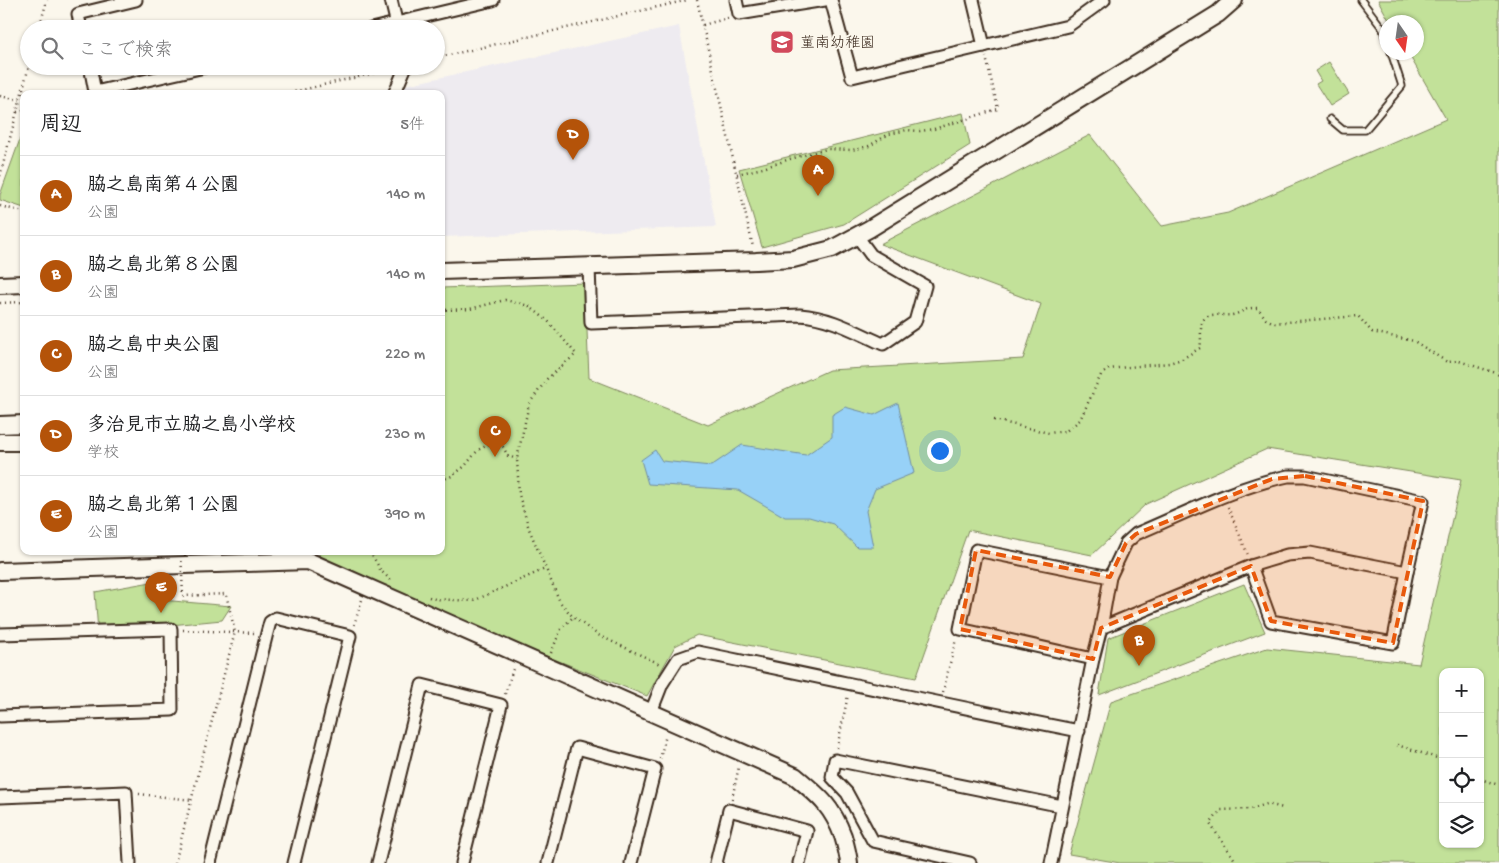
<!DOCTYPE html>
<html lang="ja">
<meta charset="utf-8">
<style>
:root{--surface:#fff;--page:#f6f6f6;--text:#202124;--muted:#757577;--line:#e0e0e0;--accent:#b45309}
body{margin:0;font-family:"Gochi Hand","Klee One",sans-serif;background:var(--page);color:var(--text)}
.controls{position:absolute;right:15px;bottom:15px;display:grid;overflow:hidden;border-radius:10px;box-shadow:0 1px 4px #0004}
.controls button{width:45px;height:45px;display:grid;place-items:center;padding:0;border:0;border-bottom:1px solid var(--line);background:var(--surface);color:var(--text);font:25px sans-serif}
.compass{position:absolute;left:1379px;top:15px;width:45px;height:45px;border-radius:50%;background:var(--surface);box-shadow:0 1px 4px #0004;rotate:167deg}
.you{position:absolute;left:939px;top:450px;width:18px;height:18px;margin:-12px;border:4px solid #fff;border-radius:50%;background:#1a73e8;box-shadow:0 0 0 8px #1a73e833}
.badge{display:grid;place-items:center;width:32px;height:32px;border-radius:50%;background:var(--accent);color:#fff;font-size:16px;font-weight:700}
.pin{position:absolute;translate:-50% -41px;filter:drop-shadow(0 1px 2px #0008)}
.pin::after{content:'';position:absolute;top:26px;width:18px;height:15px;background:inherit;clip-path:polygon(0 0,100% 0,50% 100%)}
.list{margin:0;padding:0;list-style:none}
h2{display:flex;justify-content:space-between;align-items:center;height:65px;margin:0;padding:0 20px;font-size:21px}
h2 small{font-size:16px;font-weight:400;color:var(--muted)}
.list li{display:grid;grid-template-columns:32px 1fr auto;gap:15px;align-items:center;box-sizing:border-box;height:80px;padding:0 20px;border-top:1px solid var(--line)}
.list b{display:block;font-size:19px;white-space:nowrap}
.list p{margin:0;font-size:16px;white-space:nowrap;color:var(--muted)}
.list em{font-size:16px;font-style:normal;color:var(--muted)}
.icon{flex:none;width:28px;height:28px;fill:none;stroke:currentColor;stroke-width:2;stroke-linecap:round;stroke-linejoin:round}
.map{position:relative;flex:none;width:1499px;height:863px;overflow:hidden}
.search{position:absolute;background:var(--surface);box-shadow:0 1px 4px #0004;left:20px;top:20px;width:425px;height:55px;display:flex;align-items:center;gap:12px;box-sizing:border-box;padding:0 18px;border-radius:28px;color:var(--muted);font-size:19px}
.panel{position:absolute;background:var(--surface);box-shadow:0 1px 4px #0004;left:20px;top:90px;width:425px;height:465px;border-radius:10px}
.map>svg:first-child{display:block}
</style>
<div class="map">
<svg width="1499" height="863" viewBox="0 0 1499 863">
<rect width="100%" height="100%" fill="#fbf7ec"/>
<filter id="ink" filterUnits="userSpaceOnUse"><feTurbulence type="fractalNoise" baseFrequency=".02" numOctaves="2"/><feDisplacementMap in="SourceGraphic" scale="10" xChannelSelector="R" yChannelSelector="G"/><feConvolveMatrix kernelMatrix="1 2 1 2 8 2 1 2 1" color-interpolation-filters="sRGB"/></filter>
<g filter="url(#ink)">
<polygon fill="#eeebf0" points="679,26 716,227 441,237 441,94 364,94"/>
<g fill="#c2e199" stroke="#7e865c" fill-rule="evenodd">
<path d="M1378 0H1499V863H1120L1069 854 1111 701 1267 648 1419 664 1461 480 1267 449 1146 504 1092 555 968 530 916 678 697 635 675 646 647 696 327 569 319 559V551H441V288L585 283 589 378 708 425 829 370 1023 359 1041 304 880 244 1090 135 1162 226 1228 213 1446 119 1408 53 1416 52V22H1390ZM1443 672H1480V844H1443Z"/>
<polygon points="1329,62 1349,94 1330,106 1316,84 1321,81 1315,71"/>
<polygon points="963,113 970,145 844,224 762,247 739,169"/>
<polygon points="24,128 24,208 0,200 0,195"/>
<polygon points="157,581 161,600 231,606 222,620 98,632 95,592"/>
<polygon points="1244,584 1265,632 1099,695 1108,638"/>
</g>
<polygon fill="#97d1f7" stroke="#728ea0" points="898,403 914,473 875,489 866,511 873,547 857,547 833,524 809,517 785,517 738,490 648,484 641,460 655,450 662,461 711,466 742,445 806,455 832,437 832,415 845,407 874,415"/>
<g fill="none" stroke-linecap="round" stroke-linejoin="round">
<g stroke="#3b2a1e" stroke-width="9">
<g id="lane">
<polyline points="1361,0 1383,29 1386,40"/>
<polyline points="1330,119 1343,130 1365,130 1402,86 1391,52"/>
</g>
</g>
<g stroke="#3b2a1e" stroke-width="15">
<g id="street">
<polyline points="391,0 398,29"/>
<polyline points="736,0 739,14 825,0"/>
<polyline points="831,0 852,77 1068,26 1104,0"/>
<polyline points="973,0 984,46"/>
<polyline points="81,29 78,14 136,0"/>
<polyline points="371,29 493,0"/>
<polyline points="90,66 95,92 209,66"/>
<polyline points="395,92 406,66"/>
<path d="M589 267 591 323 800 315C830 317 856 332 883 344L915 322 925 286 871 255 857 236"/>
<path d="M1288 476H1305L1423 501 1407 572 1393 643 1271 621 1251 566 1101 628 1110 577 1126 543 1136 534C1186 513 1235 487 1288 476Z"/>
<polyline points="1251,566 1287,555 1310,553 1407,572"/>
<polyline points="0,634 171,629 172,710 0,716"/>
<polyline points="1093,659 960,629 976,550 1110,577"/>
<path d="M651 712 662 684 678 659 698 652C825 678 951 706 1079 731"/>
<polyline points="0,797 126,792 130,863"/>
<polyline points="210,863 267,633 270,622 276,618 350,636 294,863"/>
<polyline points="378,863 422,685 501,705 462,863"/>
<polyline points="548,863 577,748 655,769 631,863"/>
<polyline points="716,863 729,810 807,831 799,863"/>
<polyline points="970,863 873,841 847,793 832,777 835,760 1062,806"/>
<polyline points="1051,863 1093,659 1101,628"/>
</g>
</g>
<g stroke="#3b2a1e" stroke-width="20">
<g id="secondary">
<polyline points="441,271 756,261 793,259 832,249 869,229 1218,14 1234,0"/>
<polyline points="0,285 24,284"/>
<polyline points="0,425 24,424"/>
<polyline points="0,442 24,442"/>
<path d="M0 571 308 561 795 776C819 796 832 806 843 836 846 846 848 853 849 863"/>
</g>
</g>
<g stroke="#3b2a1e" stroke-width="2.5" stroke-dasharray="1 4" stroke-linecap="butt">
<polyline points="697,0 753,247"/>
<polyline points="703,25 728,18"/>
<polyline points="39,29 47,0"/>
<polyline points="436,58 688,0"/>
<polyline points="285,94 391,69"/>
<polyline points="0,96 20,100"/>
<polyline points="17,112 24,110"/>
<polyline points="737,174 763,168 790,159 827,149 852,150 869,146 889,134 907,130 920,131 934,129 998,109 986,57"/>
<polyline points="0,176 29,66"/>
<polyline points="0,206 24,212"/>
<polyline points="0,303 24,302"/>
<polyline points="441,309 448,310 470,309 505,300 529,306 548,321 576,354 547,379 529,404 517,459 519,495 529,529 560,602 573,617 598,635 660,664"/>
<path d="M994 420 1049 433 1066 431 1080 420 1101 375 1109 369 1169 363 1182 359 1200 348C1203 337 1196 317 1212 315 1219 314 1226 316 1232 315 1243 313 1244 307 1258 308L1266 319 1274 323 1358 316 1372 332 1414 341 1447 362 1459 361 1496 373 1499 375"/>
<polyline points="441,480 452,476 465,466 478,450 490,444 503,447 508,456 517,459"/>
<polyline points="1228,507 1248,555"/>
<polyline points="370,551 381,571 392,581"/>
<polyline points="429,597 435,599 473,601 545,569"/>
<polyline points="354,625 362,600"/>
<polyline points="183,630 255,633"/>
<polyline points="551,653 561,629 573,617"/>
<polyline points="943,692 956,639"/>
<polyline points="505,694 514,666"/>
<polyline points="1397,745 1443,760"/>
<polyline points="837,748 848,695"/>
<polyline points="660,759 666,735"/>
<polyline points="1480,779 1499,785"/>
<polyline points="139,794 192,800"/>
<polyline points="732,799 739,766"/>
<polyline points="175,863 235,632 226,594 183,596"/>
<polyline points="1235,863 1235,860 1210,824 1221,810 1251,809 1267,804 1283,808"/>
</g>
<use href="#lane" stroke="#fbf7ec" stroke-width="5.5"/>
<use href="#street" stroke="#fbf7ec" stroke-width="11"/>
<use href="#secondary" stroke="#fbf7ec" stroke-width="16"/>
<polyline stroke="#3b2a1e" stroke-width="2.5" stroke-dasharray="1 4" stroke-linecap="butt" points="181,551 183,596"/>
</g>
</g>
<path fill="#e8590c" fill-opacity="0.2" stroke="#e8590c" stroke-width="4" stroke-dasharray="10 6" stroke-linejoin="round" d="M1305 476 1423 501 1393 643 1271 621 1251 566 1101 628 1093 659 960 629 976 550 1110 577 1126 543 1136 534 1272 479Z"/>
<defs>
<g id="school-square" transform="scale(1.25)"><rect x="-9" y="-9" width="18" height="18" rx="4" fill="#d1495b" stroke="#fbf7ec"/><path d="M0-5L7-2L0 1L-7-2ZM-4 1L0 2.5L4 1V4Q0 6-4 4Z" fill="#fff"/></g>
</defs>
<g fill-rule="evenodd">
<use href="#school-square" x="782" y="42"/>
</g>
<g text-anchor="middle" stroke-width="4" stroke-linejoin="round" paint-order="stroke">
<g font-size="15" fill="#3b2a1e" stroke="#fbf7ec" text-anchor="start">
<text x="800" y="47">菫南幼稚園</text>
</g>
</g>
</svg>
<div class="controls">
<button>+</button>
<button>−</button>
<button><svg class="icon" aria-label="locate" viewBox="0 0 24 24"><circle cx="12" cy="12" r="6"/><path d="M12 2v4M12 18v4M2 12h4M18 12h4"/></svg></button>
<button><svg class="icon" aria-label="layers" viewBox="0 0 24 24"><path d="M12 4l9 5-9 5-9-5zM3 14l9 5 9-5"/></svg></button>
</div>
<svg class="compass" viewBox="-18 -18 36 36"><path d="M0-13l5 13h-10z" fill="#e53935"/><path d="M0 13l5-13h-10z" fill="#757577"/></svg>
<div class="you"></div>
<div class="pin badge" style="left:818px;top:196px">A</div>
<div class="pin badge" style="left:1139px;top:666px">B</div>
<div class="pin badge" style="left:495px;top:457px">C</div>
<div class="pin badge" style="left:573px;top:160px">D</div>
<div class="pin badge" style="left:161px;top:613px">E</div>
<div class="search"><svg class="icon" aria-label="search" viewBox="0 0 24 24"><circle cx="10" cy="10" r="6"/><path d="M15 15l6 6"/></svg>ここで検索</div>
<section class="panel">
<h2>周辺<small>5件</small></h2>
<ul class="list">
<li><span class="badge">A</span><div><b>脇之島南第４公園</b><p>公園</p></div><em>140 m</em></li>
<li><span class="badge">B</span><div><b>脇之島北第８公園</b><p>公園</p></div><em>140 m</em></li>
<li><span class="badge">C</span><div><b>脇之島中央公園</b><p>公園</p></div><em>220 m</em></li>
<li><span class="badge">D</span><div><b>多治見市立脇之島小学校</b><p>学校</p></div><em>230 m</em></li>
<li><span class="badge">E</span><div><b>脇之島北第１公園</b><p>公園</p></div><em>390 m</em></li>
</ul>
</section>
</div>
